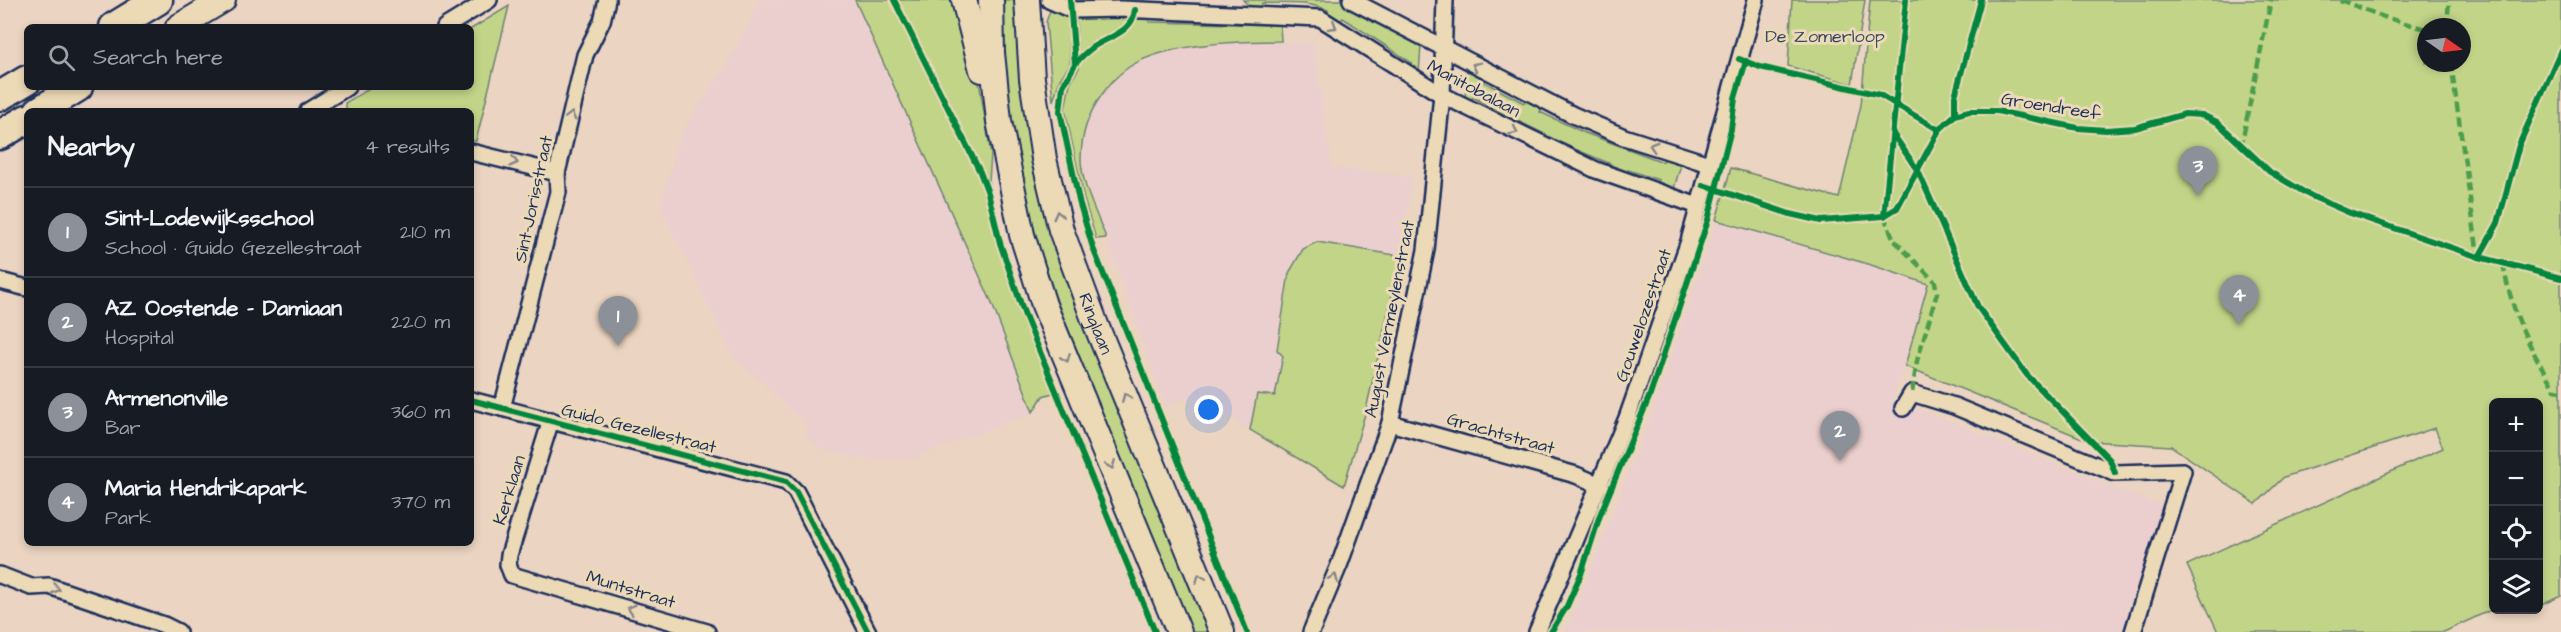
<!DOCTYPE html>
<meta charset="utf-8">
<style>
:root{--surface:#171b24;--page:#20242c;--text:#f1f3f6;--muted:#9ea1a6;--line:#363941;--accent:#8c9099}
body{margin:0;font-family:"Architects Daughter",sans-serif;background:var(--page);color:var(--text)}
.controls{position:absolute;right:18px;bottom:18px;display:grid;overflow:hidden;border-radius:9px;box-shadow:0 3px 9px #0003}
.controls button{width:54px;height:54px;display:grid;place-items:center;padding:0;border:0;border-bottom:2px solid var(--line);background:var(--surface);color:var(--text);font:30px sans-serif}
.compass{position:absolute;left:2417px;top:18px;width:54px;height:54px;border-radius:50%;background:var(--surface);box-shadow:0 3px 9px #0003;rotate:104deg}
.you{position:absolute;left:1209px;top:410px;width:21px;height:21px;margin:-15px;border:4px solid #fff;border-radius:50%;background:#1a73e8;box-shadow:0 0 0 9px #1a73e833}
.badge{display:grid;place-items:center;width:39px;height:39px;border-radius:50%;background:var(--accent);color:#fff;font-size:20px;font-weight:700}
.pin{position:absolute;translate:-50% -50px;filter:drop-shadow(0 2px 3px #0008)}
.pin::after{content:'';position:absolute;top:32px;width:21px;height:18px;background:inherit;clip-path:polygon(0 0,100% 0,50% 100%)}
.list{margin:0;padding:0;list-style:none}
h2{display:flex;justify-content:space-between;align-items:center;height:78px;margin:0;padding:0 24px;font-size:26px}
h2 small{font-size:20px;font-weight:400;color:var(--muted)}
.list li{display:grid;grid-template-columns:39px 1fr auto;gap:18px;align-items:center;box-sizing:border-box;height:90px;padding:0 24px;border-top:2px solid var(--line)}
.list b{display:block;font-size:22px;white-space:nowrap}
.list p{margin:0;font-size:20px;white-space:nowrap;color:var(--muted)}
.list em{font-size:20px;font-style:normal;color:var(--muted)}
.icon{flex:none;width:33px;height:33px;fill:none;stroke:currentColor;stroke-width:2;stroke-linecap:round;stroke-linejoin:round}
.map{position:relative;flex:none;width:2561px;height:632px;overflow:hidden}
.search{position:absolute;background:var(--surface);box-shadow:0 3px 9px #0003;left:24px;top:24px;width:450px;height:66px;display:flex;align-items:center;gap:15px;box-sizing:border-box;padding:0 21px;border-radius:9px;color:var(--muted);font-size:22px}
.panel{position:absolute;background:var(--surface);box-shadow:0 3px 9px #0003;left:24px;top:108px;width:450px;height:438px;border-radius:9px}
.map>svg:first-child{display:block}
</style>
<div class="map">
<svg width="2561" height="632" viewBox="0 0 2561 632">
<rect width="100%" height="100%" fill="#ebd4c1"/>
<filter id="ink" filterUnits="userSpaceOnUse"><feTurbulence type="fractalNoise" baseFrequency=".0167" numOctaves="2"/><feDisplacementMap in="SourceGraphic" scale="12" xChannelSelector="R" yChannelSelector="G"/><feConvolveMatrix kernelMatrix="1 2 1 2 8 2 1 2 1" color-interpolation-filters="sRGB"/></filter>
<g filter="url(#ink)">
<g fill="#eacfce">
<polygon points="757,0 855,0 991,301 1033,412 913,458 858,458 822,449 806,438 808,427 749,370 735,360 660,207 680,134 725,68 750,22"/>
<polygon points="1232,41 1313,44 1332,168 1412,177 1401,256 1317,242 1283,356 1275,397 1257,394 1250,430 1207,403 1187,398 1165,406 1087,184 1081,161 1083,134 1092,107 1108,86 1130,66 1157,54"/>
<polygon points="1716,220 1868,264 1928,284 1905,366 1892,399 2161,506 2123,632 1566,632 1651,416"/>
</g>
<g fill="#c2d488" stroke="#6e8273" stroke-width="1.5" fill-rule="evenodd">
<polygon points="855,0 958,0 974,51 991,155 988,193 1000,243 1024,313 1056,392 1043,396 1033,412 991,301"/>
<polygon points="1001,0 1018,0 1031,152 1048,220 1210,632 1191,632 1048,279 1026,199 1010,119 1003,54"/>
<path d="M1243 0H1340L1421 45 1419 74 1410 67 1412 63 1343 18 1339 22 1327 14 1328 10C1308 1 1284 4 1262 3L1261 9 1249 6Z"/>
<polygon points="1792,0 1865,0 1852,84 1788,66"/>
<path d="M1870 0H2561V596L2539 606 2538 402H2494L2493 609 2444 632H2218L2187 565 2443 448 2435 428 2284 477 2256 504 2171 446 2089 441 1905 366 1928 284 1868 264 1716 220 1731 168 1839 198 1861 105ZM2426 27H2462V63H2426Z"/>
<polygon points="509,6 476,141 471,140 471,111 347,111 345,103 372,87 471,87 471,29"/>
<polygon points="1051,8 1068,14 1070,64 1060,79 1053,101 1046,22"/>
<path d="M1148 17 1149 22 1280 25 1281 41C1239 41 1165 43 1129 67 1119 74 1108 85 1101 96 1088 114 1081 137 1081 160 1082 186 1097 214 1106 238L1096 239 1084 199 1065 109 1070 83 1079 68 1076 18Z"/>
<polygon points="1467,66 1482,74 1480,80 1524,103 1527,98 1542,106 1540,112 1585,133 1663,162 1665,156 1682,161 1673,192 1658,186 1659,180 1628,170 1626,176 1609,170 1611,164 1565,145 1562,150 1544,141 1547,135 1520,122 1517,127 1502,119 1504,114 1473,97 1469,102 1465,100"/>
<polygon points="1317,242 1401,256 1365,414 1344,486 1250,430 1257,394 1275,396 1283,356 1277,350 1289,273 1303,249"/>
</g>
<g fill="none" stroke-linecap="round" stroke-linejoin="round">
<g stroke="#1b2f5e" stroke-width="20">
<g id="minor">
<polyline points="1049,0 1072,10 1121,9 1320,18 1442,95 1596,170 1698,206"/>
<polyline points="1351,0 1573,115 1624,137 1709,164"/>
<polyline points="445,27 489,0"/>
<polyline points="308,111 347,87"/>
<polyline points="471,152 557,173"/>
<polyline points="0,281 27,288"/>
<polyline points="471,400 786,482 796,492 868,632"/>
<polyline points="502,408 558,192 557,173 585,55 602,21 607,0"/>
<polyline points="1903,408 1912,393 1954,406 2115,473 2183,471 2133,632"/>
<polyline points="551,420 509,555 508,565 512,575 707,632"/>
<polyline points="1390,423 1576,475 1600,485"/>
<polyline points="0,575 31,587 49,586 164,625 178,632"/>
<polyline points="1311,632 1340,563 1390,423 1426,250 1442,95 1445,0"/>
<polyline points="1537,632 1627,418 1689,241 1756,0"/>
</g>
</g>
<g stroke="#1b2f5e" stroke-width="28">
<g id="primary">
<polyline points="964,0 982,70"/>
<polyline points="991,0 992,53 999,121 1022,235 1044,305 1179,632"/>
<path id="s1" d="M1027 0 1032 79 1044 159 1061 230 1096 325 1222 632"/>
<polyline points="178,27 223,0"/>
</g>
</g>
<g stroke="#1b2f5e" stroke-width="33">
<g id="motorway">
<polyline points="114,27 158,0"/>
<polyline points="0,96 27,80"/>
<polyline points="39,111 78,87"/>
<polyline points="0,135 27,119"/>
</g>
</g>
<use href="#minor" stroke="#ecd9b6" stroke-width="15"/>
<use href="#primary" stroke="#ecd9b6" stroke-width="24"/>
<use href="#motorway" stroke="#ecd9b6" stroke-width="28"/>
<g stroke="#4c9d4c" stroke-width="4.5" stroke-dasharray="9 4.5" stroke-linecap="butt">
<polyline points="2340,0 2384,17 2426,29"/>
<polyline points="2447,27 2449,0"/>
<polyline points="2451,63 2478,256"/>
<polyline points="2241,147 2271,0"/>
<polyline points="1884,216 1894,240 1935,282 1937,293 1917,361 1912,393"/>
<path d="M2503 264C2513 317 2528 344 2555 390L2561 391"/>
</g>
<g stroke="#ecd9b6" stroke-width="10">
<g id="cycleway">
<polyline points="894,0 980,172 988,193 1000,243 1024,313 1155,632"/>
<polyline points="1070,0 1075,64 1063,86 1060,111 1079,201 1093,248 1247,632"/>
<polyline points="1739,59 1760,67 1880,95 1939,130"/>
<path d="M1075 64C1080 58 1086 52 1093 47 1109 36 1132 33 1135 10"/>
<polyline points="1955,115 1955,96 1981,0"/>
<polyline points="1893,134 1918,171 1978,307 2027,375 2110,460 2115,473"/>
<polyline points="1703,185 1790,214 1821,221 1884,216 1897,208 1939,130 1955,115 1969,111 1997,111 2078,128 2106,130 2135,128 2185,114 2202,115 2217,122 2270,172 2309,195 2350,213 2479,257 2561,278"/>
<polyline points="1884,216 1906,0"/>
<polyline points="2479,257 2498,223 2519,145 2561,50"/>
<polyline points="471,400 786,482 796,492 868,632"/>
<polyline points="1551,632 1567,606 1581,574 1600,515 1650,395 1708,220 1731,129 1735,98 1746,61"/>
</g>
</g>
<use href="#cycleway" stroke="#00873e" stroke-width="6"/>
</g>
<defs><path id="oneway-chevron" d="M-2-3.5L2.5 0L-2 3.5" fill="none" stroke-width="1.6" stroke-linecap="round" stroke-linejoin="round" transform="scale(1.5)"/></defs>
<g stroke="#84848a">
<use href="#oneway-chevron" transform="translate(1333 26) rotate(32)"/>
<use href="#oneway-chevron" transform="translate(1476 66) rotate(-153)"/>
<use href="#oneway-chevron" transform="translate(571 116) rotate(-76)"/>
<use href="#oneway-chevron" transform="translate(1514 131) rotate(26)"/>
<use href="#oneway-chevron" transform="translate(1653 146) rotate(-163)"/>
<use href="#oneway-chevron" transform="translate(514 162) rotate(14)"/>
<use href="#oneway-chevron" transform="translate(1058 215) rotate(-104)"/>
<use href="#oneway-chevron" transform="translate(1066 358) rotate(67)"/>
<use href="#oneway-chevron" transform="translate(1126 397) rotate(-112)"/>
<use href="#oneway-chevron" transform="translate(1111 465) rotate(68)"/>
<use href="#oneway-chevron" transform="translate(1200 578) rotate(-112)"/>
<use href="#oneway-chevron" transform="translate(1334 578) rotate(-67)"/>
<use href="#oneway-chevron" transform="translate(56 589) rotate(15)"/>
<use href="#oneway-chevron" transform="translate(631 609) rotate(-163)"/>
</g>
</g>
<g text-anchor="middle" stroke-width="6" stroke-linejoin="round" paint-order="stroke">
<g font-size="18" fill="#344864" stroke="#ecd9b6">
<text x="1825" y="42">De Zomerloop</text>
</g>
<g font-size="18" fill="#1b2f5e" stroke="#ecd9b6">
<text transform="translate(1474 88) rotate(28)" y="6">Manitobalaan</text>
<text transform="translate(2051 106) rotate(9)" y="6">Groendreef</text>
<text transform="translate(533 199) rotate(-78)" y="6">Sint-Jorisstraat</text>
<text transform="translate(1643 315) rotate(-71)" y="6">Gouwelozestraat</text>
<text transform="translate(1389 319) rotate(-79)" y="6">August Vermeylenstraat</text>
<text dy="6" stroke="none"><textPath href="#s1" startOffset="333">Ringlaan</textPath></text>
<text transform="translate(639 428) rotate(14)" y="6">Guido Gezellestraat</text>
<text transform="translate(1501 433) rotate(16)" y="6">Grachtstraat</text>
<text transform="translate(509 490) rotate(-73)" y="6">Kerklaan</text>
<text transform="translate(631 589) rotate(17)" y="6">Muntstraat</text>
</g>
</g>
</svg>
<div class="controls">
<button>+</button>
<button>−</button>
<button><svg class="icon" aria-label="locate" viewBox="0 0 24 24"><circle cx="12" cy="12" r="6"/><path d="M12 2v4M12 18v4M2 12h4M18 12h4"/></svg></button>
<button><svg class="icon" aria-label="layers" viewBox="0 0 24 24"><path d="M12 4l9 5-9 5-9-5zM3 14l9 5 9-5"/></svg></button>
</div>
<svg class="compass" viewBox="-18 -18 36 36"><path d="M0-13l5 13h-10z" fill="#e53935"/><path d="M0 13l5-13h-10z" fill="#9ea1a6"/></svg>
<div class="you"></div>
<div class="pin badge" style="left:618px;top:346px">1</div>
<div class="pin badge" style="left:1840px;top:461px">2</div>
<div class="pin badge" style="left:2198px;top:196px">3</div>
<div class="pin badge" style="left:2239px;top:325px">4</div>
<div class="search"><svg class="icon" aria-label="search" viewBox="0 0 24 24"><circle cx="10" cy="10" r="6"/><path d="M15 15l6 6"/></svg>Search here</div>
<section class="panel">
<h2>Nearby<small>4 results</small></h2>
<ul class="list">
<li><span class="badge">1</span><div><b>Sint-Lodewijksschool</b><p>School · Guido Gezellestraat</p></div><em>210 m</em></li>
<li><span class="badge">2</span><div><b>AZ Oostende - Damiaan</b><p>Hospital</p></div><em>220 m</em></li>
<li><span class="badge">3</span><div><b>Armenonville</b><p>Bar</p></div><em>360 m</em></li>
<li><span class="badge">4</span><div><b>Maria Hendrikapark</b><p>Park</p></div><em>370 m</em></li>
</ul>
</section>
</div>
